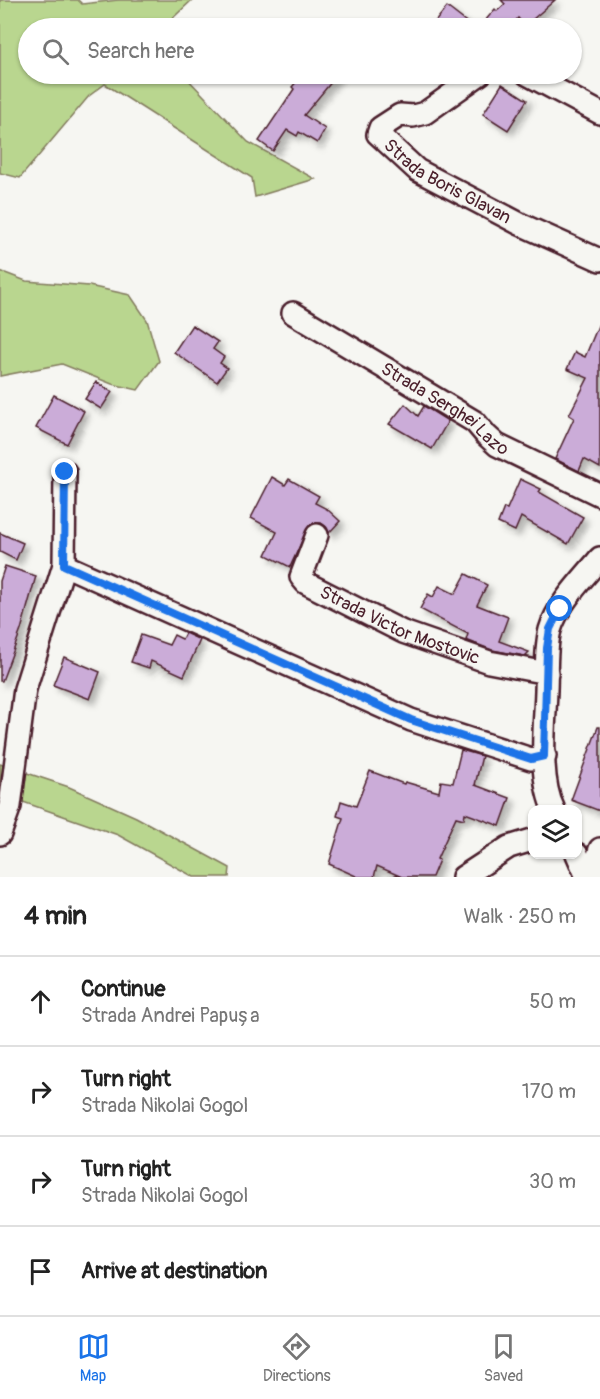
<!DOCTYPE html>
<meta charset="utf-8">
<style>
:root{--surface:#fff;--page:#f6f6f6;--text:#222;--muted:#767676;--line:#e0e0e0;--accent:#1a73e8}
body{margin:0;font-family:Pangolin,sans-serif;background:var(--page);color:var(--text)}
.controls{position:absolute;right:18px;bottom:18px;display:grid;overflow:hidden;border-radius:12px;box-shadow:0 2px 4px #0004}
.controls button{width:54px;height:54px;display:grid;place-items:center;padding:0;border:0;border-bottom:2px solid var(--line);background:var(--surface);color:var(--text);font:30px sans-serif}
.stop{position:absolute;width:18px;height:18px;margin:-14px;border:4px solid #1a73e8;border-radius:50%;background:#fff}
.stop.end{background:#1a73e8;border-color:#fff;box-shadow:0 2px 6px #0008}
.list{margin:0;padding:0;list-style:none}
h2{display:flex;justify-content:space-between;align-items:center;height:78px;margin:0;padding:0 24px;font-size:26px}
h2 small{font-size:20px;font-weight:400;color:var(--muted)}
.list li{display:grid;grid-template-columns:39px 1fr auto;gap:18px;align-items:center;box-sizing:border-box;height:90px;padding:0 24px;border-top:2px solid var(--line)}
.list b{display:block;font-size:22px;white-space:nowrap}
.list p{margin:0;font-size:20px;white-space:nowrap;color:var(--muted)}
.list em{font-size:20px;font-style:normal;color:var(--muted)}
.icon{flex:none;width:33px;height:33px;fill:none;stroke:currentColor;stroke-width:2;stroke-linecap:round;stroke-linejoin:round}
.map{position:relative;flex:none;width:600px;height:877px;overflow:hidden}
.search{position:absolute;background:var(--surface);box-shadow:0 2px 4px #0004;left:18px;right:18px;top:18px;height:66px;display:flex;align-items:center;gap:15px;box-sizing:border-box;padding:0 21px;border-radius:33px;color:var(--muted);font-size:22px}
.sheet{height:438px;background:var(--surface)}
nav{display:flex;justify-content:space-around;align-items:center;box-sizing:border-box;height:84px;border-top:2px solid var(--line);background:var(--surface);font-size:16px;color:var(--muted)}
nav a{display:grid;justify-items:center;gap:3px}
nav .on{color:var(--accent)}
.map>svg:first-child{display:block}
</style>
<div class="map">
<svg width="600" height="877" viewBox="0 0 600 877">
<defs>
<filter id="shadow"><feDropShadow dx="5" dy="5" stdDeviation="3" flood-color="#0004"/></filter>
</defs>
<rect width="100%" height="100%" fill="#f6f6f2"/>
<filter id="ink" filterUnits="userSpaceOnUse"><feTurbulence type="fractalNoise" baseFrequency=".0167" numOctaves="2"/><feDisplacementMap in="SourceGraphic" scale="12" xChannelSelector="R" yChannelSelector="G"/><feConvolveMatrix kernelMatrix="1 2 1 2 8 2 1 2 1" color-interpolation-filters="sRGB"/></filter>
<g filter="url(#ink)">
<g fill="#b9d68f" stroke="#827a5d" stroke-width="1.5">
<polygon points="0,0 78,0 82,4 118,0 192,0 174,17 170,28 28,28 28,74 183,74 248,142 315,179 255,197 252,178 105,84 89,96 20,178 0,173"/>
<polygon points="0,271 26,281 89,286 130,295 147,320 159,361 138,390 112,384 62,364 0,376"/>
<polygon points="0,764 69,787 136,817 230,868 229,877 194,877 118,835 0,794"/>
</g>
<g fill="#cbacd8" stroke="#4a1f2b" stroke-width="1.5" filter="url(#shadow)">
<polygon points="501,0 555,0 525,26 518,18 510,28 479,28 495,9 497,11 505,4"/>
<polygon points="447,7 474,28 430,28"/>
<polygon points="303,74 338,74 304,115 325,129 317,143 299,132 297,136 287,130 273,151 259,141 294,89 292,87"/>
<polygon points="502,84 527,100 508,130 483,114"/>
<polygon points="600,321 600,468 584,459 579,471 555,459 574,418 569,415 588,378 567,369 575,352 585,357"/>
<polygon points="192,325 218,342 213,349 224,357 220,363 227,368 217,382 174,352"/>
<polygon points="96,382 112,392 101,409 85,399"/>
<polygon points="54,395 84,411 67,444 36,428"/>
<polygon points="405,404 418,416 424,406 448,421 432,449 389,424"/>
<polygon points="272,477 285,485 289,479 319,496 315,503 327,509 340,521 329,533 326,527 321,523 313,523 309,526 290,567 266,555 277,532 251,518"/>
<polygon points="520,479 541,489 539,492 583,517 568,544 521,517 515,531 498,523 504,508 507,509"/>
<polygon points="0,533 23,543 16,560 0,552"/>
<polygon points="5,566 36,576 21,630 2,681 0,681 0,581"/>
<polygon points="466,574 487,585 477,605 508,617 499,641 529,652 525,656 492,650 466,640 468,634 420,609 428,594 433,597 439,586 455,594"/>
<polygon points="185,633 200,640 184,676 151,661 149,668 131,662 141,635 169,645 174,635 182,639"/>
<polygon points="64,657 100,672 90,699 53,685"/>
<polygon points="598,727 600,727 600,811 571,800"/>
<polygon points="461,750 482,756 475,785 510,798 500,826 465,813 464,819 456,817 437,859 439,860 432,877 402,877 377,866 374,877 358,877 329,864 343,818 337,816 341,801 356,806 370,771 404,784 405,782 439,792 441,781 453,783"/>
</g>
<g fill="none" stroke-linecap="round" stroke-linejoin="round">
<g stroke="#4a1f2b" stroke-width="26">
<g id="minor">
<path id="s1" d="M480 74 425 113 413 116 400 115 380 128 378 134 417 170 520 224 600 260"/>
<polyline points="527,74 600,113"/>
<path id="s2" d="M293 313 475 422 486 435 497 445 600 495"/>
<path id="s3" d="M317 535 301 577 306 583 403 632 489 662 547 673"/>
<polyline points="64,565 65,472"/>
<path d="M554 810C538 778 545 725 546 690 547 671 545 649 550 630 558 603 583 579 600 558"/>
<polyline points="0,834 10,806 25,689 64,565 411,720 531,759 545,756"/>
<polyline points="577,854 587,877"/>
<polyline points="463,877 509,847 532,840"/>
<polyline points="592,877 600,849"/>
</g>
</g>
<use href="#minor" stroke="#f6f6f2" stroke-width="21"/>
</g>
</g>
<g fill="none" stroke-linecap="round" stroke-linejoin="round" filter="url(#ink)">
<polyline stroke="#1a73e8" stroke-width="8" points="65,472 64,565 411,720 531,759 544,756 547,648 550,629 560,609"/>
</g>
<g text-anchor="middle" stroke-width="4.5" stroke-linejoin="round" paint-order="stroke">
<g font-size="18" fill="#4a1f2b" stroke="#f6f6f2">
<text dy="6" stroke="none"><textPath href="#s1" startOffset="208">Strada Boris Glavan</textPath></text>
<text dy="6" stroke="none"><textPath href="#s2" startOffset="180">Strada Serghei Lazo</textPath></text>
<text dy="6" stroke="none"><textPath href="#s3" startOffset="156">Strada Victor Mostovic</textPath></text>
</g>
</g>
</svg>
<div class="controls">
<button><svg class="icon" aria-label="layers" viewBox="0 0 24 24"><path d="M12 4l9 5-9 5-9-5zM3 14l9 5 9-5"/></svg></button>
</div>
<div class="stop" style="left:560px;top:609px"></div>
<div class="stop end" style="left:65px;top:472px"></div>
<div class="search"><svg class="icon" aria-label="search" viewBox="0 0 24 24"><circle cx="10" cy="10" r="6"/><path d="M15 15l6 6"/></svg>Search here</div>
</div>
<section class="sheet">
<h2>4 min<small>Walk · 250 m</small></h2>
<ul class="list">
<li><svg class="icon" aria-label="ahead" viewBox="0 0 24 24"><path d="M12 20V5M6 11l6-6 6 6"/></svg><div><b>Continue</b><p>Strada Andrei Papușa</p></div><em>50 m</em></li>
<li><svg class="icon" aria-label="right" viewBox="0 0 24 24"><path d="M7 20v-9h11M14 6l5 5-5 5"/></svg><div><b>Turn right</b><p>Strada Nikolai Gogol</p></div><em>170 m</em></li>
<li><svg class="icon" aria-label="right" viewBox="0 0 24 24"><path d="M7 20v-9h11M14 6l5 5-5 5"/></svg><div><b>Turn right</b><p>Strada Nikolai Gogol</p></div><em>30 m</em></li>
<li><svg class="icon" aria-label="arrive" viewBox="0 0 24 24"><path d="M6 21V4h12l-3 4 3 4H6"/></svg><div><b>Arrive at destination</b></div></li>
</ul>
</section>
<nav>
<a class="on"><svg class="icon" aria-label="map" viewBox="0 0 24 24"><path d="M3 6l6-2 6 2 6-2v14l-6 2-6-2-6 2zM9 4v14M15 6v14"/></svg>Map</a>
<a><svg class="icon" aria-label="directions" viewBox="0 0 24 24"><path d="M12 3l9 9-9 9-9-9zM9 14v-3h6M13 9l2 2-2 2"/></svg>Directions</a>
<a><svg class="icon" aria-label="saved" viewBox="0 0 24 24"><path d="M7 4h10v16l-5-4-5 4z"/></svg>Saved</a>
</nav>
